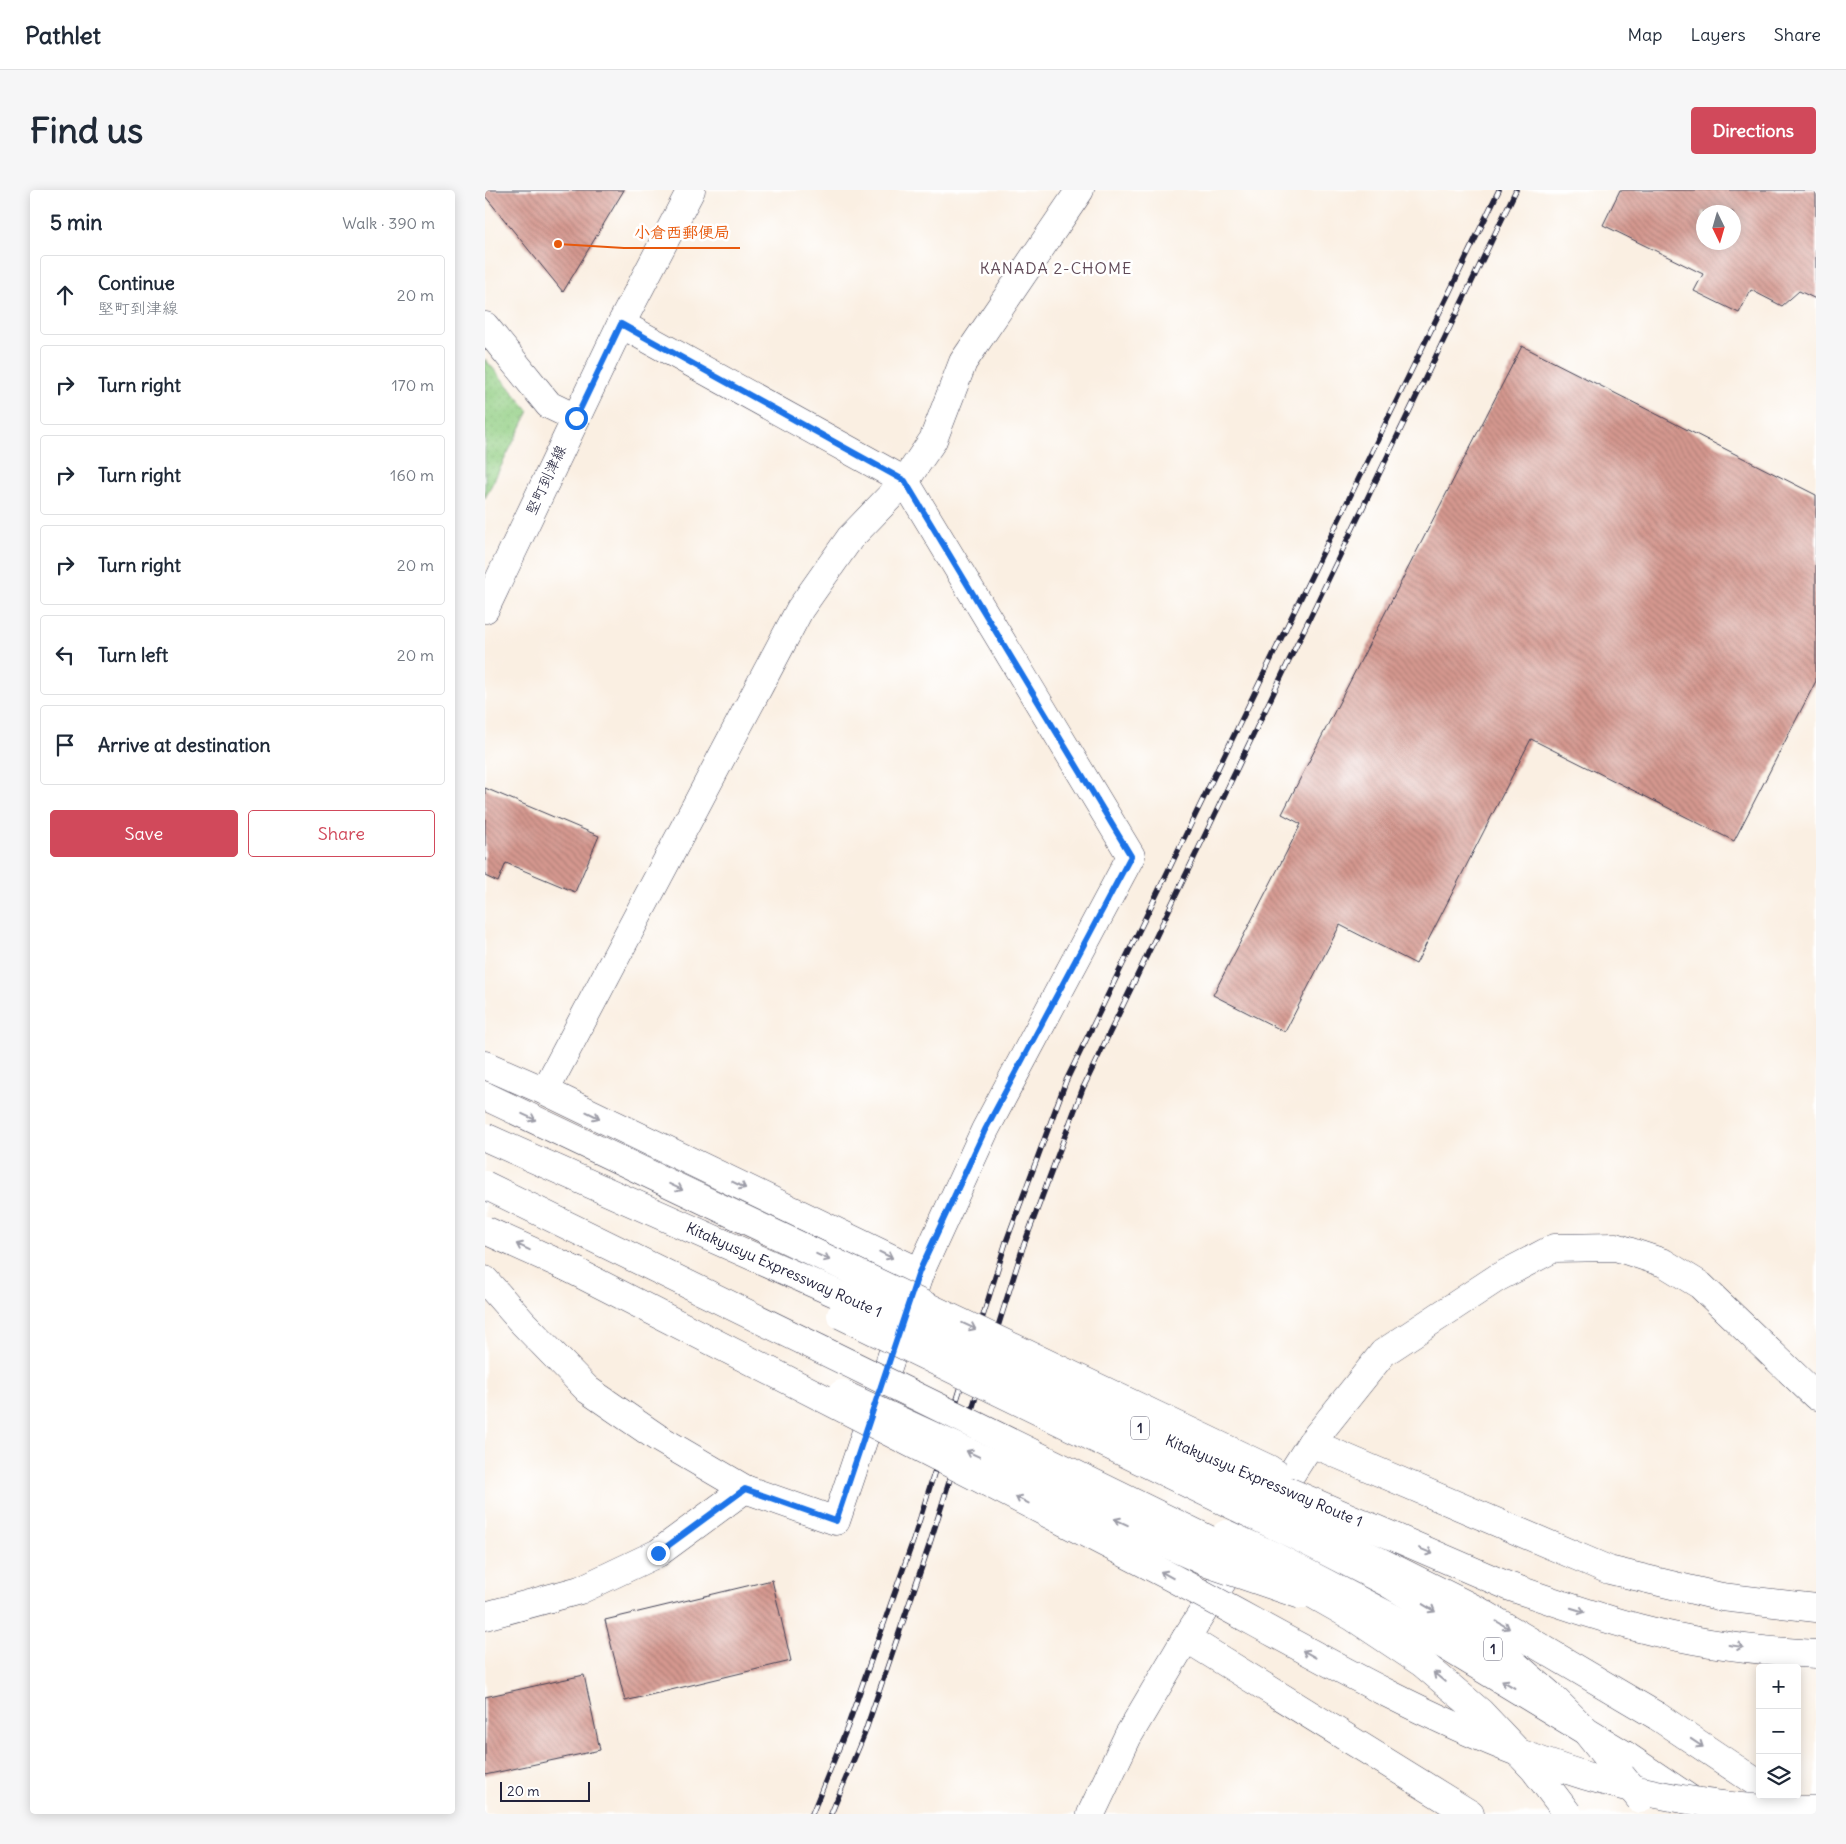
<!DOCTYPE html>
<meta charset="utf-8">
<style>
:root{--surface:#fff;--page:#f6f6f7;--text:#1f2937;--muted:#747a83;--line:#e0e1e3;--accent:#d1495b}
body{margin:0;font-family:Delius,"Klee One",sans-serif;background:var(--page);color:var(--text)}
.controls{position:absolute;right:15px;bottom:15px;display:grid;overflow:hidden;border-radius:5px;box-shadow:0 2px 12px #0003}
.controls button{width:45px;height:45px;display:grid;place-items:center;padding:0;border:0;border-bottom:1px solid var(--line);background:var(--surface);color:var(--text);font:25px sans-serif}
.compass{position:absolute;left:1211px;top:15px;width:45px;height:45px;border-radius:50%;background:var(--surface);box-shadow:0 2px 12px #0003;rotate:175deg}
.scale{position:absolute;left:15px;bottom:12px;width:90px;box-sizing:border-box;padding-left:5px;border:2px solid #22223b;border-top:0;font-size:14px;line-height:18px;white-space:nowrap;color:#22223b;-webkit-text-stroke:4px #fff;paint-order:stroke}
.stop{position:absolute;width:15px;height:15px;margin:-11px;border:4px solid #1a73e8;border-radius:50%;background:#fff}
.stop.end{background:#1a73e8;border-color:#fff;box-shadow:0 1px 5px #0008}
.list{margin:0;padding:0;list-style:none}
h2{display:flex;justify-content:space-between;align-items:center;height:65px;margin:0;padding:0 20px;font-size:21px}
h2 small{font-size:16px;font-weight:400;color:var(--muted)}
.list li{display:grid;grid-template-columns:32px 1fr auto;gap:15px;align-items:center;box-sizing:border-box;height:80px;margin:0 10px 10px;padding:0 10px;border:1px solid var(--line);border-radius:5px}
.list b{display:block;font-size:19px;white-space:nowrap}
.list p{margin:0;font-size:16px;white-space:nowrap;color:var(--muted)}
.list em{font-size:16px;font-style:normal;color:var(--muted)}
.actions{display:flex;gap:10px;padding:15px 20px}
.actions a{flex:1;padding:11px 0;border:1px solid var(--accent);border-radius:5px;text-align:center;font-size:18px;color:var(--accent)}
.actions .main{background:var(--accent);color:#fff}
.icon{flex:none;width:28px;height:28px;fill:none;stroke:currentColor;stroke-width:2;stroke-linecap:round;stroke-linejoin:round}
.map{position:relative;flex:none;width:1331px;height:1624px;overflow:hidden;border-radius:5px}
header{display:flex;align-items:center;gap:30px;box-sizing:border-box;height:70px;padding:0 25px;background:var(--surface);border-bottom:1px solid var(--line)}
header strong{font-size:24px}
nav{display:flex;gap:28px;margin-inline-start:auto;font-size:18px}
.intro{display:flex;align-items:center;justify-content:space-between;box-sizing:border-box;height:120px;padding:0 30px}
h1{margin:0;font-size:35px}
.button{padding:12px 22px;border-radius:5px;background:var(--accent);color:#fff;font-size:18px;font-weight:700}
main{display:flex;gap:30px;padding:0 30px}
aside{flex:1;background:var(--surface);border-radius:5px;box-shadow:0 2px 12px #0003}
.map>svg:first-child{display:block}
</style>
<header>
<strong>Pathlet</strong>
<nav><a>Map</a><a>Layers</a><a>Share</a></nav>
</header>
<div class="intro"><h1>Find us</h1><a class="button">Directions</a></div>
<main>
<aside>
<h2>5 min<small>Walk · 390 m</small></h2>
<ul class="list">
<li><svg class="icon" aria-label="ahead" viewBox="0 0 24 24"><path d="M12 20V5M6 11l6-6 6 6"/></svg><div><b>Continue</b><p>堅町到津線</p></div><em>20 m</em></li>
<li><svg class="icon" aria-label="right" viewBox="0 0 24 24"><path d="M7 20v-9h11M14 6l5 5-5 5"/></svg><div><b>Turn right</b></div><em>170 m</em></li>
<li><svg class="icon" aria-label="right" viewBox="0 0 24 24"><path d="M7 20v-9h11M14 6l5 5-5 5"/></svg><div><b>Turn right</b></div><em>160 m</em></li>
<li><svg class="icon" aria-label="right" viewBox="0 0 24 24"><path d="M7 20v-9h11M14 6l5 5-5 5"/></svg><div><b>Turn right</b></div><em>20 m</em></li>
<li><svg class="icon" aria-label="left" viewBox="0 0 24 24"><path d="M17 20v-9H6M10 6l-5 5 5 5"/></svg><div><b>Turn left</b></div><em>20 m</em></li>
<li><svg class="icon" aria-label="arrive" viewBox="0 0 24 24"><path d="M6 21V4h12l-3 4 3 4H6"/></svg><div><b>Arrive at destination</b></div></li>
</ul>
<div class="actions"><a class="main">Save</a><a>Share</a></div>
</aside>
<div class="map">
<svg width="1331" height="1624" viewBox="0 0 1331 1624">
<defs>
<pattern id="green-dots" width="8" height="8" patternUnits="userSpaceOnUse" patternTransform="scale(1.25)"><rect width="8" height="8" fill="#93cf84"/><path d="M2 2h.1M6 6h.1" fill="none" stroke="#7eb173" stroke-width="1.8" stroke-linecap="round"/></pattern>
<pattern id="building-back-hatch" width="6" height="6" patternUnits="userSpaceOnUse" patternTransform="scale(1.25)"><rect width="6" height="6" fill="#d5988f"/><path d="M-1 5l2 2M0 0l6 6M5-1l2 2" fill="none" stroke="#ac7c76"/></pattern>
</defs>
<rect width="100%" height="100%" fill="#fff"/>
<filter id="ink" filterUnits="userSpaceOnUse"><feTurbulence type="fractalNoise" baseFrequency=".02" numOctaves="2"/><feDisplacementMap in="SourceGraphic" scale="10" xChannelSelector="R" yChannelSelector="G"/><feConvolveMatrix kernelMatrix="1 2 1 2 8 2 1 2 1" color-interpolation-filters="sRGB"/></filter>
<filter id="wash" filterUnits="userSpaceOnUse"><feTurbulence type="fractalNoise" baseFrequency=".0096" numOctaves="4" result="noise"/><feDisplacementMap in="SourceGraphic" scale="20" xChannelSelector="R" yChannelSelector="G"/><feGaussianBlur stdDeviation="1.12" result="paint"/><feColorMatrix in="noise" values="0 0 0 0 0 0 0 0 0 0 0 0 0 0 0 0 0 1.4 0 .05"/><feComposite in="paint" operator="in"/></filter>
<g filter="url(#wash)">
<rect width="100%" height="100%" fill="#faefe2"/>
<polygon fill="url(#green-dots)" stroke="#5a7860" points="0,169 44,221 0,308"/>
<g id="blocks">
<g fill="url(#building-back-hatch)" fill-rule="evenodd">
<polygon points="0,0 139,0 78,102 0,6"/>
<path d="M1135 0H1331V109L1314 101 1297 116 1266 100 1254 123 1209 101 1218 84 1118 35ZM1218 22H1248V52H1218Z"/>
<polygon points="1037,156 1331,305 1331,491 1249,651 1046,549 931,774 855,735 800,842 728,805 816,634 797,624"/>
<polygon points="0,598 114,646 90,702 21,673 13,692 0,686"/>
<polygon points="287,1390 306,1471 140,1511 120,1430"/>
<polygon points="99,1485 115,1560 0,1585 0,1507"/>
</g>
</g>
</g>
<g filter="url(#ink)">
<use href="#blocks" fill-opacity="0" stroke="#424154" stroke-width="1"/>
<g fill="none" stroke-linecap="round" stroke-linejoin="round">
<g stroke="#424154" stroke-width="29">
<g id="minor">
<polyline points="0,136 64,215 91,228"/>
<polyline points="0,875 60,901 435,1082"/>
<polyline points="60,901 315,419 365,348 420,291 448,250 478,172 595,0"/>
<polyline points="0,1090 38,1133 103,1200 173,1248 260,1299 351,1331 435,1082 500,940 646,666 420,291 136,134"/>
<polyline points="826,1253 898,1163 1012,1088 1069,1058 1131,1057 1179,1073 1215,1095 1331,1206"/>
<polyline points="787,1314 826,1253 1124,1380 1237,1407 1331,1418"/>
<polyline points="0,1426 95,1400 173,1363 260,1299"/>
<polyline points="701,1448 985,1624"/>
<polyline points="606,1624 643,1546 701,1448 757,1361"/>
</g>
</g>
<g stroke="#424154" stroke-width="29">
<g id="tertiary">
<polyline points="1172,1526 1275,1595"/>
<polyline points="1140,1565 1208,1611"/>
</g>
</g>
<g stroke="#424154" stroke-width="29">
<polyline id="secondary" points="0,419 136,134 206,0"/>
</g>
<use href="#minor" stroke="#fff" stroke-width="28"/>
<use href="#tertiary" stroke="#fff" stroke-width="28"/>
<use href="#secondary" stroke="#fff" stroke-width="28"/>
<g stroke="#22223b" stroke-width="5.5">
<g id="rail">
<polyline points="327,1624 362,1538 428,1351 521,1052 581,891 1014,0"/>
<polyline points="346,1624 379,1545 444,1356 538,1057 598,898 1031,0"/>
</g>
</g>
<use href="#rail" stroke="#fff" stroke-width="4" stroke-dasharray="11" stroke-linecap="butt"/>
<g stroke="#424154" stroke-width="29" stroke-linecap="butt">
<g id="minor-bridge">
<polyline points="0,906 784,1279 793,1285"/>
<polyline points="0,1040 93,1082"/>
<polyline points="357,1204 725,1374 816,1405"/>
</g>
</g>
<g stroke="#424154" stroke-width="29" stroke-linecap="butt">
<g id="tertiary-bridge">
<polyline points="593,1224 810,1329 994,1421 1172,1526"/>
<polyline points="741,1344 787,1365 959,1455 1140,1565"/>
</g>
</g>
<g stroke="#424154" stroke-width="29" stroke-linecap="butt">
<g id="motorway-bridge">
<path d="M0 947 534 1185 1023 1396C1066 1411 1109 1426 1154 1438 1211 1453 1271 1461 1331 1464"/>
<polyline points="0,995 782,1378 868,1427 937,1473 995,1522 1049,1579 1083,1624"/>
<path d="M72 1072C268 1172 465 1273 661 1374 877 1486 1074 1624 1331 1620"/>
<polyline points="356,1125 809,1345 901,1392 978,1438 1026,1471 1064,1504 1099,1539 1155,1609"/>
</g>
</g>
<use href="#minor-bridge" stroke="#fff" stroke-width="28"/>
<use href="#tertiary-bridge" stroke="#fff" stroke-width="28"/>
<use href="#motorway-bridge" stroke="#fff" stroke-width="28"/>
</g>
<defs><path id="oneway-shaft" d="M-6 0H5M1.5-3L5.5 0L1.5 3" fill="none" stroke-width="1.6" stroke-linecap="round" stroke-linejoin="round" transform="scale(1.25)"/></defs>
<g stroke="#9c9ca7">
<use href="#oneway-shaft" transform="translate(108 925) rotate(26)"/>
<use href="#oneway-shaft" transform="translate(44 927) rotate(25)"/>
<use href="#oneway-shaft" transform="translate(254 995) rotate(26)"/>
<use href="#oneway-shaft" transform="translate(191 997) rotate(25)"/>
<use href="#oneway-shaft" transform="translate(38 1057) rotate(-155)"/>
<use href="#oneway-shaft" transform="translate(401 1065) rotate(26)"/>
<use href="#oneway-shaft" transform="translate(338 1067) rotate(25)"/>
<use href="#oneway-shaft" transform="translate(484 1136) rotate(25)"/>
<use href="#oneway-shaft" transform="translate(488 1264) rotate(-155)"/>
<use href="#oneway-shaft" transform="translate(537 1310) rotate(-153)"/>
<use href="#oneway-shaft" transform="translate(636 1332) rotate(-155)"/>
<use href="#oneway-shaft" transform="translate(941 1361) rotate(23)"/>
<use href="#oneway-shaft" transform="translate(682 1385) rotate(-151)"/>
<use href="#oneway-shaft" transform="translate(944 1418) rotate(31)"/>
<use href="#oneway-shaft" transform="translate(1093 1420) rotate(17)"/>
<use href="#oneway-shaft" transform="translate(1018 1435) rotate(30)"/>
<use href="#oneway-shaft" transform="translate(1251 1456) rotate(8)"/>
<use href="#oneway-shaft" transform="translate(824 1464) rotate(-151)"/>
<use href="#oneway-shaft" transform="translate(954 1487) rotate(-140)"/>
<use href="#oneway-shaft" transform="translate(1023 1494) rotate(-149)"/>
<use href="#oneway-shaft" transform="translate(1212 1553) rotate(34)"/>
</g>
</g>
<g fill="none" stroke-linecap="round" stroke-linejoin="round" filter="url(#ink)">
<polyline stroke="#1a73e8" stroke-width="6" points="91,228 136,134 420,291 646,666 500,940 434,1082 351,1331 260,1299 173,1363"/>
</g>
<g text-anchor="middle" stroke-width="5" stroke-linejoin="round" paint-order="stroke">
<g fill="#fff" stroke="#646476" stroke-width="1">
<rect x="646" y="1226.5" width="18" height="23" rx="4"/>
<rect x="999" y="1447.5" width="18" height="23" rx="4"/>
</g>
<g font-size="14" font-weight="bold" fill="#22223b">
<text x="655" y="1243">1</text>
<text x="1008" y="1464">1</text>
</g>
<g font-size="15" fill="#22223b" stroke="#fff">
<text transform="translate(61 290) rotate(-65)" y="5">堅町到津線</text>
<text transform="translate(299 1080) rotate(24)" y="5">Kitakyusyu Expressway Route 1</text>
<text transform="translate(779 1291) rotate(23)" y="5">Kitakyusyu Expressway Route 1</text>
</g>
<g font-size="16" letter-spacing="1" fill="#614b58" stroke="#fff">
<text x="571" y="84">KANADA 2-CHOME</text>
</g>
</g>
<path fill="none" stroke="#e8590c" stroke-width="2" d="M73 54L139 58H255"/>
<circle fill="#e8590c" stroke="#fff" stroke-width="2" cx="73" cy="54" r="5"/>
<g font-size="16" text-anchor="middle" font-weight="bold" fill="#e8590c" stroke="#fff" stroke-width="5" stroke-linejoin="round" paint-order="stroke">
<text x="197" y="48">小倉西郵便局</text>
</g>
</svg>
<div class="controls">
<button>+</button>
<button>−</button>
<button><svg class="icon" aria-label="layers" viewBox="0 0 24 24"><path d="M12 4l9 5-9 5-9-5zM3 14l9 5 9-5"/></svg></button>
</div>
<svg class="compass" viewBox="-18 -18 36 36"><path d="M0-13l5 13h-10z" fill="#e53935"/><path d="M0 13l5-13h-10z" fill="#747a83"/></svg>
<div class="scale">20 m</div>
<div class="stop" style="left:91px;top:228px"></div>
<div class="stop end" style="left:173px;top:1363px"></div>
</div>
</main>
